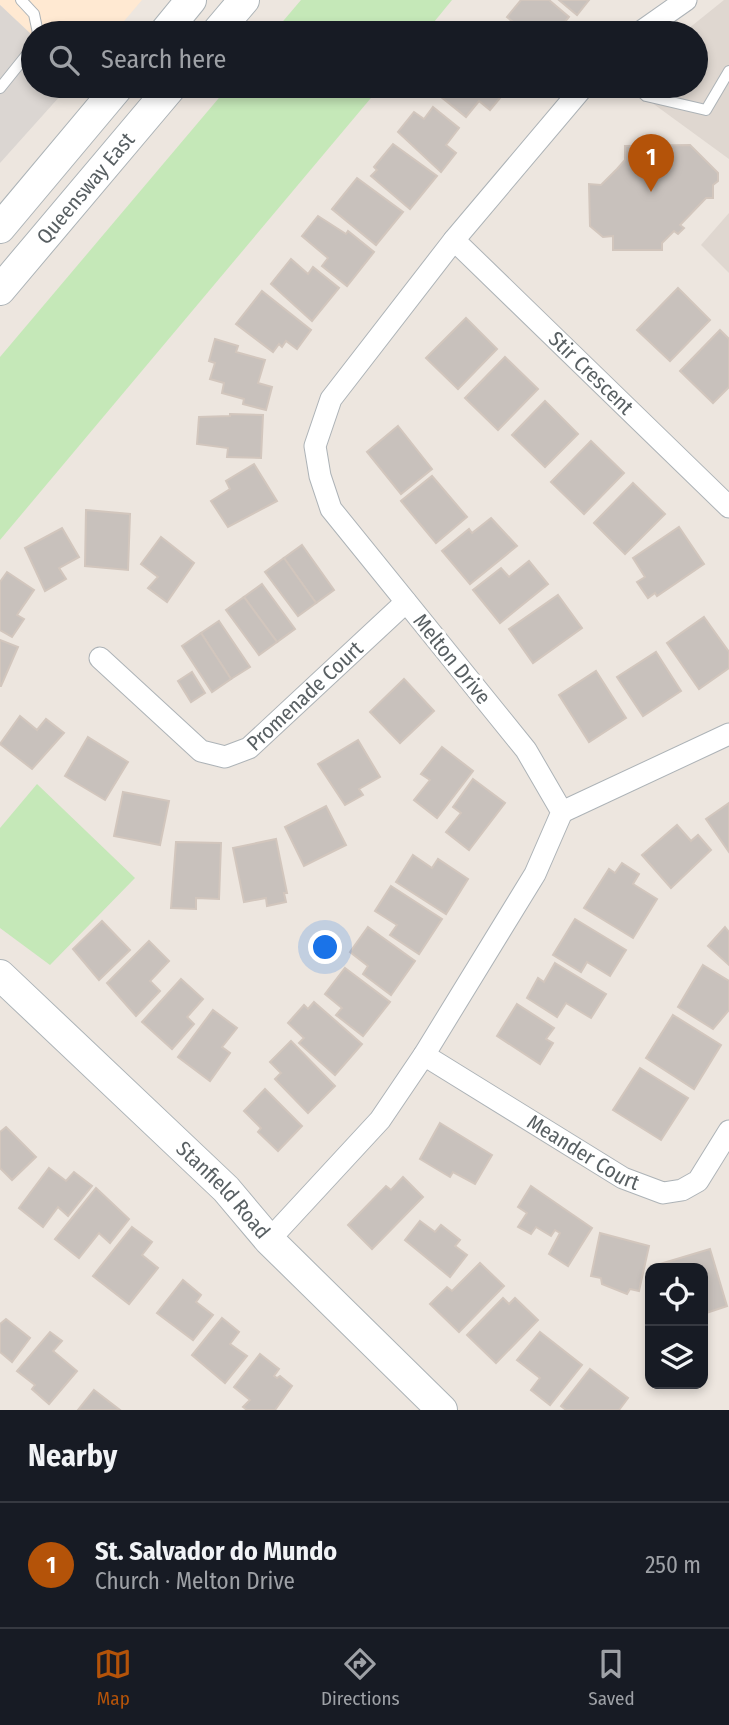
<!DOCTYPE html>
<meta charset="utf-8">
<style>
:root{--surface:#171b24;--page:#242831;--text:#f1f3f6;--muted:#9ea1a6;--line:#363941;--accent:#b45309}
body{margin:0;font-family:"Fira Sans Condensed",sans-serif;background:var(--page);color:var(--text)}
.controls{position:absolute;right:21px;bottom:21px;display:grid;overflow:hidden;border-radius:14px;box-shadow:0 4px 10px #0003}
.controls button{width:63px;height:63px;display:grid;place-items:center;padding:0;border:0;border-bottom:2px solid var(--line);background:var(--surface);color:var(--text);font:35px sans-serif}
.you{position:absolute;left:326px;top:948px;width:24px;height:24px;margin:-18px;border:5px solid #fff;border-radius:50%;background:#1a73e8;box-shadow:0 0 0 10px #1a73e833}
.badge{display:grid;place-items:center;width:46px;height:46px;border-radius:50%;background:var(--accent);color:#fff;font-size:23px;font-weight:700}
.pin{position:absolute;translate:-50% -58px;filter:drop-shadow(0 2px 4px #0008)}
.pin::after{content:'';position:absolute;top:37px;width:24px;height:21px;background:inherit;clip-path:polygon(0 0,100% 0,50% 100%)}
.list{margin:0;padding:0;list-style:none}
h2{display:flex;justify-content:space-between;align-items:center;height:91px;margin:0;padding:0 28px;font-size:30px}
h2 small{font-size:23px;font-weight:400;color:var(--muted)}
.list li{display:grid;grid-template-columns:46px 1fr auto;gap:21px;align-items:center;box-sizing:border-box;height:126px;padding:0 28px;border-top:2px solid var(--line)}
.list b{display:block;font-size:26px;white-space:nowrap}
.list p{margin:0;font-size:23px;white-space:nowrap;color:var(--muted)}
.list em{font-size:23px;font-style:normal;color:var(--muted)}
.icon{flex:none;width:38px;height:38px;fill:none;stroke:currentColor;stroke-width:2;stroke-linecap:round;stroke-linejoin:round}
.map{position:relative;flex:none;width:729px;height:1410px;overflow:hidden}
.search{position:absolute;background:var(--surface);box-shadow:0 4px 10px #0003;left:21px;right:21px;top:21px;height:77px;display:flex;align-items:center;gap:18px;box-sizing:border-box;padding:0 24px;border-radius:38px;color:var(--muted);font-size:26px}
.sheet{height:217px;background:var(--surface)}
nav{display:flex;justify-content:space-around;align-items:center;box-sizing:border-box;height:98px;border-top:2px solid var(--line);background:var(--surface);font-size:19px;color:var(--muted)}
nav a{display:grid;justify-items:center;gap:4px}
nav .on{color:var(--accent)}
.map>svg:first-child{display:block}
</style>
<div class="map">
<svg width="729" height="1410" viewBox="0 0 729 1410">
<rect width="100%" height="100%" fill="#ede6df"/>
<polygon fill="#ffe9d2" points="0,0 142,0 114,33 33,33 33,36 0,5"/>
<polygon fill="#dbd6d2" points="0,5 33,36 33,86 69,86 0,163"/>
<g fill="#dfd7d0">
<polygon points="724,0 729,0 729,159 629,86 696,86 696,33 683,33"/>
<polygon points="729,213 729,273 701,245"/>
</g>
<g fill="#c5e8b8">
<polygon points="301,0 452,0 425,33 273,33"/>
<polygon points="229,86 381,86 0,540 0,357"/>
<polygon points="37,784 135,878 50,965 0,928 0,828"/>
</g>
<g fill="#c8c1bc" stroke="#d2c6bd" stroke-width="2">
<polygon points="521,0 549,0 569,17 556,33 544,25 538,33 526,33 507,17"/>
<polygon points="559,0 589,0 577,15"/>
<polygon points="448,86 497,86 505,92 490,110 479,101 466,117 440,96"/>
<polygon points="433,107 459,128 446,145 456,153 441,172 398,132 414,112 424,119"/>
<polygon points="393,144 437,176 410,209 371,176 377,170 374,167"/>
<polygon points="690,145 718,173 718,181 713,185 713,198 706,198 680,225 684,228 678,234 674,231 662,243 662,250 613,250 613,236 603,237 590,226 589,184 601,185 617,169 625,160 625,146"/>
<polygon points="357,178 403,212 376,245 332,209"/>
<polygon points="318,216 346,234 348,231 374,252 347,286 322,266 328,258 302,236"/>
<polygon points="291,259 308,274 313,267 339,288 312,321 271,284"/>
<polygon points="678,288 710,320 670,361 637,330"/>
<polygon points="262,291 311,330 297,349 286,341 282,347 279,344 273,352 236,324"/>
<polygon points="466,318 497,349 458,389 426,358"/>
<polygon points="720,330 729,339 729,387 713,403 680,371"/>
<polygon points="215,339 238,346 236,352 265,360 258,383 272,387 266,410 243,404 244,399 222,393 224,383 210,379 215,363 209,361"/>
<polygon points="505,357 538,389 498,430 465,398"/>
<polygon points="545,401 578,434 545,467 512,435"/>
<polygon points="230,414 263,415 261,458 227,457 228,448 197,444 199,417 230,416"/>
<polygon points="398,426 432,469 401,494 367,452"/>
<polygon points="591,441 624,473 584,514 551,482"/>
<polygon points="254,464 277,501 228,527 211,501 230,489 226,481"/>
<polygon points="432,476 467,517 436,543 401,501"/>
<polygon points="633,483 665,514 625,554 594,523"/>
<polygon points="86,510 130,514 128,570 85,566"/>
<polygon points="491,518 517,546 470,584 442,551 469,529 472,533"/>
<polygon points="679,527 704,564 657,596 655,593 648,598 637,582 645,577 633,558"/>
<polygon points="62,528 79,557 59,568 66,579 45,591 25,548"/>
<polygon points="161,537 194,563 167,602 148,588 158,577 141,564"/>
<polygon points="302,545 334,590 316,603 284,558"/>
<polygon points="284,558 316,603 298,616 265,572"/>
<polygon points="529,561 548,584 500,623 473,590 501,568 509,577"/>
<polygon points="7,572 34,590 17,615 24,619 12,637 0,630 0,582"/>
<polygon points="262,584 295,629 277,642 244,597"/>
<polygon points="558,595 582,628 533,663 509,629"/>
<polygon points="244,597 277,642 259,655 226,610"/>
<polygon points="704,617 729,652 729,668 699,689 667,643"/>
<polygon points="219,621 250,667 231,679 201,633"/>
<polygon points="201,633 231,679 212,692 182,646"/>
<polygon points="0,640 18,647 1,686 0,686"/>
<polygon points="656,652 681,691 643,716 617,677"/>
<polygon points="596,671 626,718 589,742 559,695"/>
<polygon points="192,672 205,693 191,702 178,681"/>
<polygon points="404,679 434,711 400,743 370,712"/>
<polygon points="20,716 37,730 46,719 64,733 32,769 0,744"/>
<polygon points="88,737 128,762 105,800 65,776"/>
<polygon points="358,740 380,777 359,789 363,795 345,805 318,764"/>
<polygon points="442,747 473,771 437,818 414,800 430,780 421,774"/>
<polygon points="473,779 505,803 469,850 446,832 461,813 453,807"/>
<polygon points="123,792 169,801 160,845 114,836"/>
<polygon points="729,803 729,852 706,819"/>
<polygon points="326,806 346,845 304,866 285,827"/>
<polygon points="677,825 691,841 698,835 711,850 671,888 642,855"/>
<polygon points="276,839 287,893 284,893 286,902 267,906 266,898 244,902 233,848"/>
<polygon points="176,842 221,843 219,899 196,898 196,909 171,908"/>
<polygon points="413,855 432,868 438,859 468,879 446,914 396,882"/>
<polygon points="622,863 639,874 633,884 657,899 633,938 584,908 609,869 615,873"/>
<polygon points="391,886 442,919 419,954 390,935 397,925 375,911"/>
<polygon points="575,919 626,950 610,976 587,962 581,972 553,955"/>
<polygon points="102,921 130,950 99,980 73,949"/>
<polygon points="368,927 415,961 391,995 363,974 368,966 350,952"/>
<polygon points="725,927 729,932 729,965 708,946"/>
<polygon points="149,941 169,961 150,981 160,991 136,1016 107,983"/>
<polygon points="555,963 606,994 591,1018 566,1003 557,1017 527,998 538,978 544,982"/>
<polygon points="703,965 729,981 729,1010 713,1029 678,1007"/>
<polygon points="345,968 390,1002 363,1036 336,1015 342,1008 325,994"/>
<polygon points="181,979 203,999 187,1017 194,1024 172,1049 142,1022"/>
<polygon points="314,1002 362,1044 335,1075 299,1043 304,1038 288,1023 304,1005 308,1009"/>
<polygon points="517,1004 554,1028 546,1039 553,1043 540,1064 497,1036"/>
<polygon points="213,1010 237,1028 222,1047 230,1053 210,1081 178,1057"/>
<polygon points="673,1015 721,1045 694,1089 646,1058"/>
<polygon points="291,1041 335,1086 308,1113 275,1079 281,1073 270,1062"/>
<polygon points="640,1068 688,1098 661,1140 613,1110"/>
<polygon points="265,1089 302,1126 278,1151 258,1132 261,1128 244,1111"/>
<polygon points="440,1123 492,1155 475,1184 453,1172 450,1177 420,1159"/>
<polygon points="6,1127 36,1157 12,1180 0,1168 0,1132"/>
<polygon points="49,1168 66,1181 74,1172 92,1186 68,1216 58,1207 43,1227 19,1208"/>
<polygon points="403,1177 423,1197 372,1249 348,1225 386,1186 391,1190"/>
<polygon points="531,1186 592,1228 568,1266 549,1254 560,1233 555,1230 551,1236 536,1227 531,1234 518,1227 527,1213 518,1207"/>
<polygon points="96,1188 129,1219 110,1243 99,1233 79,1258 55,1239"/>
<polygon points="420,1221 435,1232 441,1225 460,1240 455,1246 467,1255 450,1277 405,1240"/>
<polygon points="132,1227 152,1242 142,1255 158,1268 129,1304 93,1276"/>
<polygon points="600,1233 649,1246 639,1291 630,1289 627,1294 602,1284 601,1278 591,1276"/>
<polygon points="710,1249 727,1306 703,1314 703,1268 661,1268 660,1264"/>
<polygon points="480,1263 504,1286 459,1332 430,1304 447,1287 452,1291"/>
<polygon points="183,1280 201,1295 196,1302 213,1315 193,1340 157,1313"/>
<polygon points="503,1298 509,1304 515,1298 538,1320 496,1363 467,1335"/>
<polygon points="222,1318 239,1332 230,1344 247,1356 225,1383 192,1355"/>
<polygon points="6,1319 30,1338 12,1362 0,1352 0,1324"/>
<polygon points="50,1332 62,1341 53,1351 77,1371 49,1404 32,1389 35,1385 17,1371"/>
<polygon points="540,1332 582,1365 550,1405 531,1390 540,1378 517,1360"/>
<polygon points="260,1354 279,1369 274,1376 277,1378 280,1376 292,1386 275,1410 247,1410 243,1407 250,1400 234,1387"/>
<polygon points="590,1369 628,1398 619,1410 566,1410 561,1406"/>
<polygon points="94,1390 120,1410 78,1410"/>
</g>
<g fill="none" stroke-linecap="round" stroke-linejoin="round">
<g stroke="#adb3b7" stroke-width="12">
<g id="lane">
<polyline points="21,0 34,14 38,33"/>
<polyline points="90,86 105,99"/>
<polyline points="635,86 646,96 706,110 729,71"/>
<polyline points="0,88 33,47"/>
</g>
</g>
<g stroke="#adb3b7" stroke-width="23">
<g id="street">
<polyline points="639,33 686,0"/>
<path id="s1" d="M454 240 729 507"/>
<path id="s2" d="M100 658 201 751 225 757 249 748 406 602"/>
<polyline points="562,812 729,734"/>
<path id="s3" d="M424 1055 623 1178 663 1193 682 1190 698 1181 729 1131"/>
<polyline points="269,1240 380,1120 424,1055 535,874 562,812 526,750 331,509 320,476 315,446 331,399 454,240 584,86"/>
</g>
</g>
<g stroke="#acb3b7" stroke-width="32">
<g id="secondary">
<polyline points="164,33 191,0"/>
<polyline points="216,33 244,0"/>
<polyline points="0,228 119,86"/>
<path id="s4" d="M0 290 172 86"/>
<path id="s5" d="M0 975 226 1189 269 1240 442 1410"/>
</g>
</g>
<use href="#lane" stroke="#fff" stroke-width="10"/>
<use href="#street" stroke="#fff" stroke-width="21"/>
<use href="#secondary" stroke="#fff" stroke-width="30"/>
</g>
<g text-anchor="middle" stroke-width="6" stroke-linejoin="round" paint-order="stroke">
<g font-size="21" fill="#585f62" stroke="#fff">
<text dy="7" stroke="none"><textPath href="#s4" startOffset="133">Queensway East</textPath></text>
<text dy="7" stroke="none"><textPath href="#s1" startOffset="191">Stir Crescent</textPath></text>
<text transform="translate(452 659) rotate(51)" y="7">Melton Drive</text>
<text dy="7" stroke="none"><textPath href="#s2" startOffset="264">Promenade Court</textPath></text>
<text dy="7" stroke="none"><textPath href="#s3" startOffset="187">Meander Court</textPath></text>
<text dy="7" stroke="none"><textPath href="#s5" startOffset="310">Stanfield Road</textPath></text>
</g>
</g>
</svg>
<div class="controls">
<button><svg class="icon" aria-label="locate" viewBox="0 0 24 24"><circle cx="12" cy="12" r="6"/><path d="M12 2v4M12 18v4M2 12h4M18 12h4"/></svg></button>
<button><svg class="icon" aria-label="layers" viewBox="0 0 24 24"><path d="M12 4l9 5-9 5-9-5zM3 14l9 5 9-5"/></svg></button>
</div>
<div class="you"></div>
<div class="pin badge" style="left:651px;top:192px">1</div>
<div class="search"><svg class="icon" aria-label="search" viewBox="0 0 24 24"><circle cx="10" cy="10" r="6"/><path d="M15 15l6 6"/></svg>Search here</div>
</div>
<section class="sheet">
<h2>Nearby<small></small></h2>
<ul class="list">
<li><span class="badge">1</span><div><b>St. Salvador do Mundo</b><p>Church · Melton Drive</p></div><em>250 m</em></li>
</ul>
</section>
<nav>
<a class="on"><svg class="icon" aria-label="map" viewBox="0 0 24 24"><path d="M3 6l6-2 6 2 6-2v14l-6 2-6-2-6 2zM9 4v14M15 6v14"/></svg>Map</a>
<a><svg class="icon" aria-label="directions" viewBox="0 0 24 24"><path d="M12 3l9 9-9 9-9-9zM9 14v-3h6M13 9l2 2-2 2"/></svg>Directions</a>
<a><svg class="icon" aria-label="saved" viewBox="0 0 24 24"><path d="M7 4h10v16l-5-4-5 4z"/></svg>Saved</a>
</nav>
